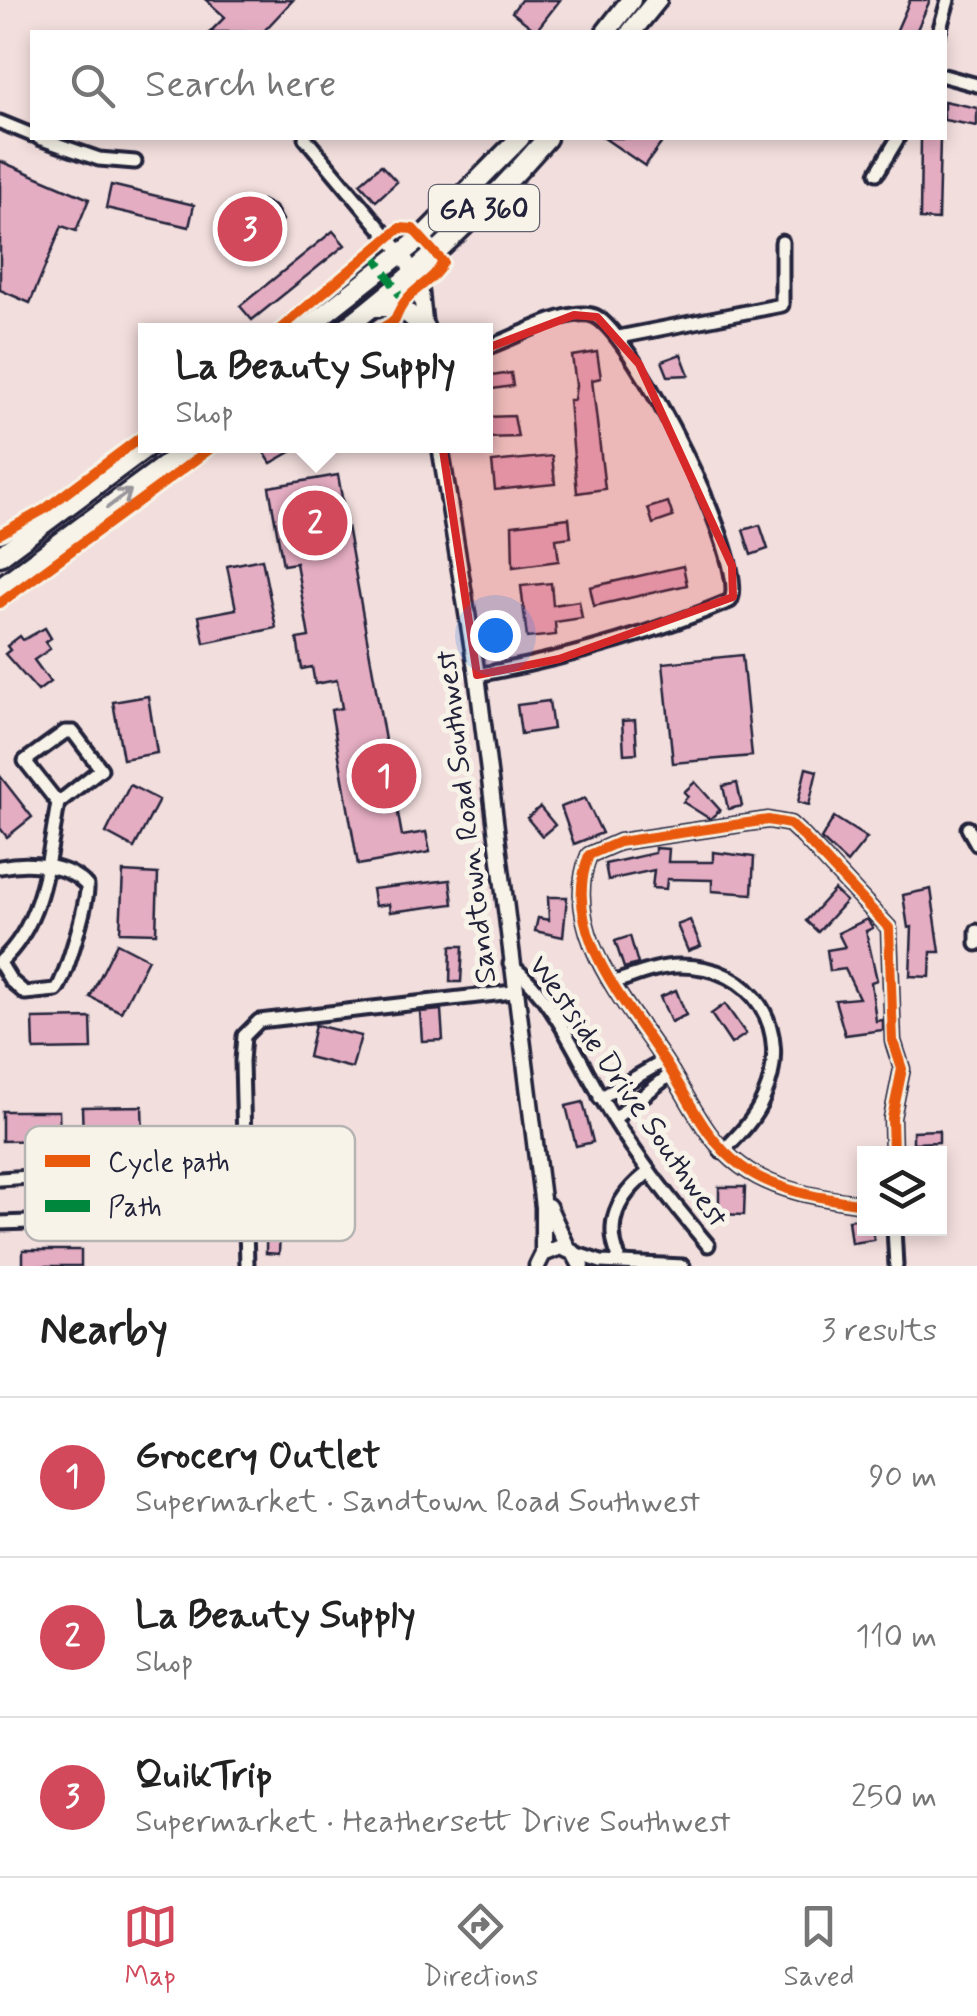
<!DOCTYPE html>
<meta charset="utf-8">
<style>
:root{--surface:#fff;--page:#f6f6f6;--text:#222;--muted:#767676;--line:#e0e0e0;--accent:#d1495b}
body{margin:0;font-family:Mynerve,sans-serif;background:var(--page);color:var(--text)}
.controls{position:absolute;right:30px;bottom:30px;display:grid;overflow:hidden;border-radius:0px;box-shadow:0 5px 15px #0003}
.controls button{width:90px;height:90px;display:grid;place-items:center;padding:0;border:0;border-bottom:2px solid var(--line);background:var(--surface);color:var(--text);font:50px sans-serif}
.you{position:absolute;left:495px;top:635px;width:35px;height:35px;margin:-25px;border:8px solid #fff;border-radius:50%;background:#1a73e8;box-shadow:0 0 0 15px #1a73e833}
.badge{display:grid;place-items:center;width:65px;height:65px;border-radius:50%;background:var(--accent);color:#fff;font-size:32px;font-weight:700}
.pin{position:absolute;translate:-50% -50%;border:5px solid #fff;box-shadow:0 2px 10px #0006}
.popup{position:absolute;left:138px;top:323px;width:355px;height:130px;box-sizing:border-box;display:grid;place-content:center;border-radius:0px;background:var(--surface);filter:drop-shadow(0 2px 8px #0005);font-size:32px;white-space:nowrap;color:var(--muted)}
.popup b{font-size:38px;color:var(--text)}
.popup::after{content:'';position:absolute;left:50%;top:100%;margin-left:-20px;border:20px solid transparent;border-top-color:var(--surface)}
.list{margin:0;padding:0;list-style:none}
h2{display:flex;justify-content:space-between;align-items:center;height:130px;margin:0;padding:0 40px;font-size:42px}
h2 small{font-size:32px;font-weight:400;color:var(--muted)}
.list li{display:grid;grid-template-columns:65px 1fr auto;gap:30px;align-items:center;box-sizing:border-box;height:160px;padding:0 40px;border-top:2px solid var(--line)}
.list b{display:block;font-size:38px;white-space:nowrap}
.list p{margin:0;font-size:32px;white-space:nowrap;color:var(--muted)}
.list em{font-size:32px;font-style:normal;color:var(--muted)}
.icon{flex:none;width:55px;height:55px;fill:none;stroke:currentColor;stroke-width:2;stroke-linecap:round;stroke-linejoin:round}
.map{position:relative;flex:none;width:977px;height:1266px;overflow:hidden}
.search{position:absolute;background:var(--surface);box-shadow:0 5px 15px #0003;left:30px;right:30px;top:30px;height:110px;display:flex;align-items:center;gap:25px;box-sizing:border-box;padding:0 35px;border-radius:0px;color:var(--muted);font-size:38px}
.sheet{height:610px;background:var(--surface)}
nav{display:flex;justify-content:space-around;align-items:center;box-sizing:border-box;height:140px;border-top:2px solid var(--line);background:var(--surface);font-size:28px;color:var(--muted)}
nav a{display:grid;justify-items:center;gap:5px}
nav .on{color:var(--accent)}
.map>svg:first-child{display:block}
</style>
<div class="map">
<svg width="977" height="1266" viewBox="0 0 977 1266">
<rect width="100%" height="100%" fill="#f2dedd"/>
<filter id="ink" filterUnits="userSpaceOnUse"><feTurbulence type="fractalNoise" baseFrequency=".01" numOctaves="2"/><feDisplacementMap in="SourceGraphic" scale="20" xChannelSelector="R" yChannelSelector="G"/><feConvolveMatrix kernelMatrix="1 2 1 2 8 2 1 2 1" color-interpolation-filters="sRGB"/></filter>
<g filter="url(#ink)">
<g fill="#e5adc2" stroke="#22223b" stroke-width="2.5">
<polygon points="206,0 293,0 263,32 210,32 225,17"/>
<polygon points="521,0 560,0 536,31 512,12"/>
<polygon points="910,0 930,0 916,32 896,32"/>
<polygon points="944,101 977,108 977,126 944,120"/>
<polygon points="604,138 665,138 645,166"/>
<polygon points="921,138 940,138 938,220 920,219"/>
<polygon points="0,161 89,199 76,231 62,226 30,303 0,290"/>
<polygon points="381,165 397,182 376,201 360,183"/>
<polygon points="111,185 194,205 189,227 106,208"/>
<polygon points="262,200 276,207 283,220 255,251 229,258 217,237"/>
<polygon points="333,231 345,245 252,320 240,306"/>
<polygon points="597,352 601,378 592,380 605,489 577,493 569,400 574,400 576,385 572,356"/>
<polygon points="681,354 689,375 668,376 662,361"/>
<polygon points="511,373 513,386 485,390 485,377"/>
<polygon points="514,416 518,437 485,438 485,417"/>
<polygon points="260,446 301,446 271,463"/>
<polygon points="552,456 555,484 495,490 492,462"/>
<polygon points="338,475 402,836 426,832 430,852 358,865 331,710 342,708 337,680 315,684 312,667 302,669 297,639 309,637 296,563 283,565 269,487"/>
<polygon points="668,502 673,517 653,524 648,508"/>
<polygon points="569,518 571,537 556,539 559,561 513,567 512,525"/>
<polygon points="760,525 768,549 751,555 743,530"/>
<polygon points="262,559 276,628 204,643 199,616 236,609 227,566"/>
<polygon points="683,566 687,585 594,606 590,587"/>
<polygon points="551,583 553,605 579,601 582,618 555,622 556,635 527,638 521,586"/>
<polygon points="45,628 51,638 45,642 50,649 34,660 50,682 38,691 5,654 10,650 7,646 20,636 23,640"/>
<polygon points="742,655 752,756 673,763 663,663"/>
<polygon points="148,696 157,753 123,759 113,702"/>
<polygon points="549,701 553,729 521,734 517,705"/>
<polygon points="635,720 637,753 624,754 622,721"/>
<polygon points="806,768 817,771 809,805 798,802"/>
<polygon points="0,776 32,817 7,837 0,828"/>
<polygon points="695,782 720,810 710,819 683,802 688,796 684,792"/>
<polygon points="737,783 742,806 728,809 723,786"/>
<polygon points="130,785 159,800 134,848 106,833"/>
<polygon points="585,798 602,833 574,844 561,807"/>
<polygon points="540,807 555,825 542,836 527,818"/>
<polygon points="834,817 867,838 847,863 821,839"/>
<polygon points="655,848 669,849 668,862 713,862 713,852 754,857 752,894 712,891 712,880 667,879 666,889 652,888 654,870 608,880 605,864 655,853"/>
<polygon points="123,872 158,874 156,933 120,932"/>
<polygon points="450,880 453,904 390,912 389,904 375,906 372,889"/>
<polygon points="931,889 940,952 931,952 930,977 910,976 912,927 908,928 903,895"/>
<polygon points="834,890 846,901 818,932 806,921"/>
<polygon points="548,897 567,897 563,937 535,931 538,918 549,920"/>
<polygon points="867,919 873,928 866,931 877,980 871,982 876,1021 883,1020 883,1030 845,1035 835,1000 859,998 845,969 830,971 827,950 845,947 838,933"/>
<polygon points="690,920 701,946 688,951 677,925"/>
<polygon points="630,936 638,964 624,968 615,941"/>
<polygon points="117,943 148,959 121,1012 90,997"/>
<polygon points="451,946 463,946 461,982 450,982"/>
<polygon points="676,990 686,1015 671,1022 660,997"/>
<polygon points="725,1004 746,1034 731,1044 711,1014"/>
<polygon points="441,1010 443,1040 422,1041 420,1012"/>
<polygon points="91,1018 92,1049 34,1050 33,1019"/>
<polygon points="315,1025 361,1036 352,1068 308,1057"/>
<polygon points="583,1102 593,1142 576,1146 566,1106"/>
<polygon points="142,1106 143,1137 83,1138 82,1107"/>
<polygon points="2,1111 59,1111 60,1140 2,1141"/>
<polygon points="208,1127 227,1138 222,1146 235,1146 235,1158 213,1188 228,1196 215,1229 186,1217 209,1175 197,1167 212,1145 216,1146 202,1137"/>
<polygon points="939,1130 939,1142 913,1143 913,1131"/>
<polygon points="267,1152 279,1152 283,1231 280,1231 279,1254 266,1253"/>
<polygon points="155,1165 158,1216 124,1217 122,1166"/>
<polygon points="719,1187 745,1187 744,1215 719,1214"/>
<polygon points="863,1218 864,1228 872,1228 874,1240 851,1243 848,1220"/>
<rect x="23" y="1250" width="58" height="16"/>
</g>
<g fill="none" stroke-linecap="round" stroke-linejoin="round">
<g stroke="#22223b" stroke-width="19">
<g id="minor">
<polyline points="939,32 948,0"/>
<polyline points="944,76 977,85"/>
<polyline points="0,122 32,135"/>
<polyline points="39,138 99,159 135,162"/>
<polyline points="305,138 402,254"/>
<polyline points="877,173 898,138"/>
<polyline points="619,337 782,305 782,242"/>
<path d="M477 675C563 659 649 635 730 601 753 570 633 333 595 316 569 305 512 340 485 348"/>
<polyline points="968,828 977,844"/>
<path d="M0 867C28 861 68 864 87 886 89 898 64 984 56 990L25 993 11 981 0 963"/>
<polyline points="977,931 977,944"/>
<path d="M0 962C44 923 48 859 58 803L101 769 73 732H65L25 761 58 803"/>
<path d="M510 964C557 1000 581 1067 612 1116 640 1162 673 1204 708 1245"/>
<path d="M612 983C634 976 656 966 679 966 754 965 793 1030 764 1097 755 1119 739 1135 722 1152"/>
<polyline points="600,1098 664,1061"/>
<polyline points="614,1119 672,1073"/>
<polyline points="0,1179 87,1173 97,1180 99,1214 87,1220 0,1223"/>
<path d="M864 1204C822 1198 776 1192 741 1166 705 1140 689 1098 665 1062 627 1003 559 931 589 855L619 842 768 820 790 824 804 837 889 928 893 1041 902 1069 892 1118 893 1154"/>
<polyline points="894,1228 896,1266"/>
<polyline points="574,1253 601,1262 683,1266"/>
<path d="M618 1255C604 1220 621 1193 649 1172"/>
<polyline points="247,1266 242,1061 244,1036 259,1021 513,992"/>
</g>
</g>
<g stroke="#22223b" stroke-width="21">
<g id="tertiary">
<polyline points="402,254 420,284 425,330"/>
<polyline points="440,446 477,675 543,1207 543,1254"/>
<polyline points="548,1206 568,1249"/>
<polyline points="537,1266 543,1254 561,1247 574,1253 581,1266"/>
</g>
</g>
<g stroke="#22223b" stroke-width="25">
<g id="primary">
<polyline points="606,32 631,0"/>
<polyline points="631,32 657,0"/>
<polyline points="374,307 400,307 424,327"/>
<polyline points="304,330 421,238 520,138"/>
<path d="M343 330C418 273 485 209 547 138"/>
<polyline points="0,556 148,446"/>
<polyline points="0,587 191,446"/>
</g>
</g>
<use href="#minor" stroke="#f7f3e8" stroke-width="11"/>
<use href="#tertiary" stroke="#f7f3e8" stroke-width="14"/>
<use href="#primary" stroke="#f7f3e8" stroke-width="18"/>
<polyline stroke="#00873e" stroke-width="8" stroke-dasharray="15 8" stroke-linecap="butt" points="373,253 402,299"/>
<g stroke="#f7f3e8" stroke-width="16">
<g id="cycleway">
<path d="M279 330 400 228 413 229 443 262C431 287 408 285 395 320L379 330"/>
<polyline points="0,534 45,509 145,434"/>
<polyline points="0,603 214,446"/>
<path d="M864 1204C822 1198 776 1192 741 1166 705 1140 689 1098 665 1062 627 1003 559 931 589 855L619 842 768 820 790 824 804 837 889 928 893 1041 902 1069 892 1118 893 1154"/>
</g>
</g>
<use href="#cycleway" stroke="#e8590c" stroke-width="10"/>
</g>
<defs><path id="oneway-shaft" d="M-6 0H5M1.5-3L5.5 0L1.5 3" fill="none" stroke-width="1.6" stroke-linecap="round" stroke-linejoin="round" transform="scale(2.5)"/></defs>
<use stroke="#97959a" href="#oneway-shaft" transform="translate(119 499) rotate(-37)"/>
</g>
<path fill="#d62828" fill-opacity="0.2" stroke="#d62828" stroke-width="8" stroke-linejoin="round" d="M574 315 597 317 639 364 732 566 733 597 559 659 477 675 429 358 490 347Z"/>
<g text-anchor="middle" stroke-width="10" stroke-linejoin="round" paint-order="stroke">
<rect fill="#f7f3e8" stroke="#62616f" stroke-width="2.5" x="429" y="185" width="110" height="46" rx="8"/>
<g font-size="28" font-weight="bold" fill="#22223b">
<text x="484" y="218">GA 360</text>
</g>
<g font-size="30" fill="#22223b" stroke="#f7f3e8">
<text transform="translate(465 817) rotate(-97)" y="10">Sandtown Road Southwest</text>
<text transform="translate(629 1091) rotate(55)" y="10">Westside Drive Southwest</text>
</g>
</g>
<rect x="25" y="1126" width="330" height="115" rx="15" fill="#f7f3e8" stroke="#b7b4b4" stroke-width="2.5"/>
<rect x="45" y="1155" width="45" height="12" fill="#e8590c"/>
<rect x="45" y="1200" width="45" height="12" fill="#00873e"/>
<g font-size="28" fill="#22223b">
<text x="108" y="1171">Cycle path</text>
<text x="108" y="1216">Path</text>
</g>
</svg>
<div class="controls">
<button><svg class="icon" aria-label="layers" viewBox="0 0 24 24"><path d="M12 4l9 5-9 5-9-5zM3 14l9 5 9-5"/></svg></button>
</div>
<div class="you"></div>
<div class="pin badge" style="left:384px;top:776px">1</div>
<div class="pin badge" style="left:315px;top:523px">2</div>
<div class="popup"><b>La Beauty Supply</b>Shop</div>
<div class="pin badge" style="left:250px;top:229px">3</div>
<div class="search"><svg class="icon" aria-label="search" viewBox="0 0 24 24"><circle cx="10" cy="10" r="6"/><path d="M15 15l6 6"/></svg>Search here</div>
</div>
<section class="sheet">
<h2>Nearby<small>3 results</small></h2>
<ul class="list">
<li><span class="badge">1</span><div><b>Grocery Outlet</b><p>Supermarket · Sandtown Road Southwest</p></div><em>90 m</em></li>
<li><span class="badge">2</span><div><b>La Beauty Supply</b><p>Shop</p></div><em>110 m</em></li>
<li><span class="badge">3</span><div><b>QuikTrip</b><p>Supermarket · Heathersett Drive Southwest</p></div><em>250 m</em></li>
</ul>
</section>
<nav>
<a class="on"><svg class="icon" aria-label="map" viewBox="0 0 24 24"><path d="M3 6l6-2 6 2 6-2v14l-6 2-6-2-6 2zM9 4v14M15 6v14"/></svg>Map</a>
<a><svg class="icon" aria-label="directions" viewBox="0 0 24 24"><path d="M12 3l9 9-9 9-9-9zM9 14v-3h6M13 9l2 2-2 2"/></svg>Directions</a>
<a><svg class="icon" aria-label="saved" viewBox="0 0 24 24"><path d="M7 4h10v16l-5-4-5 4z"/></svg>Saved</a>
</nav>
